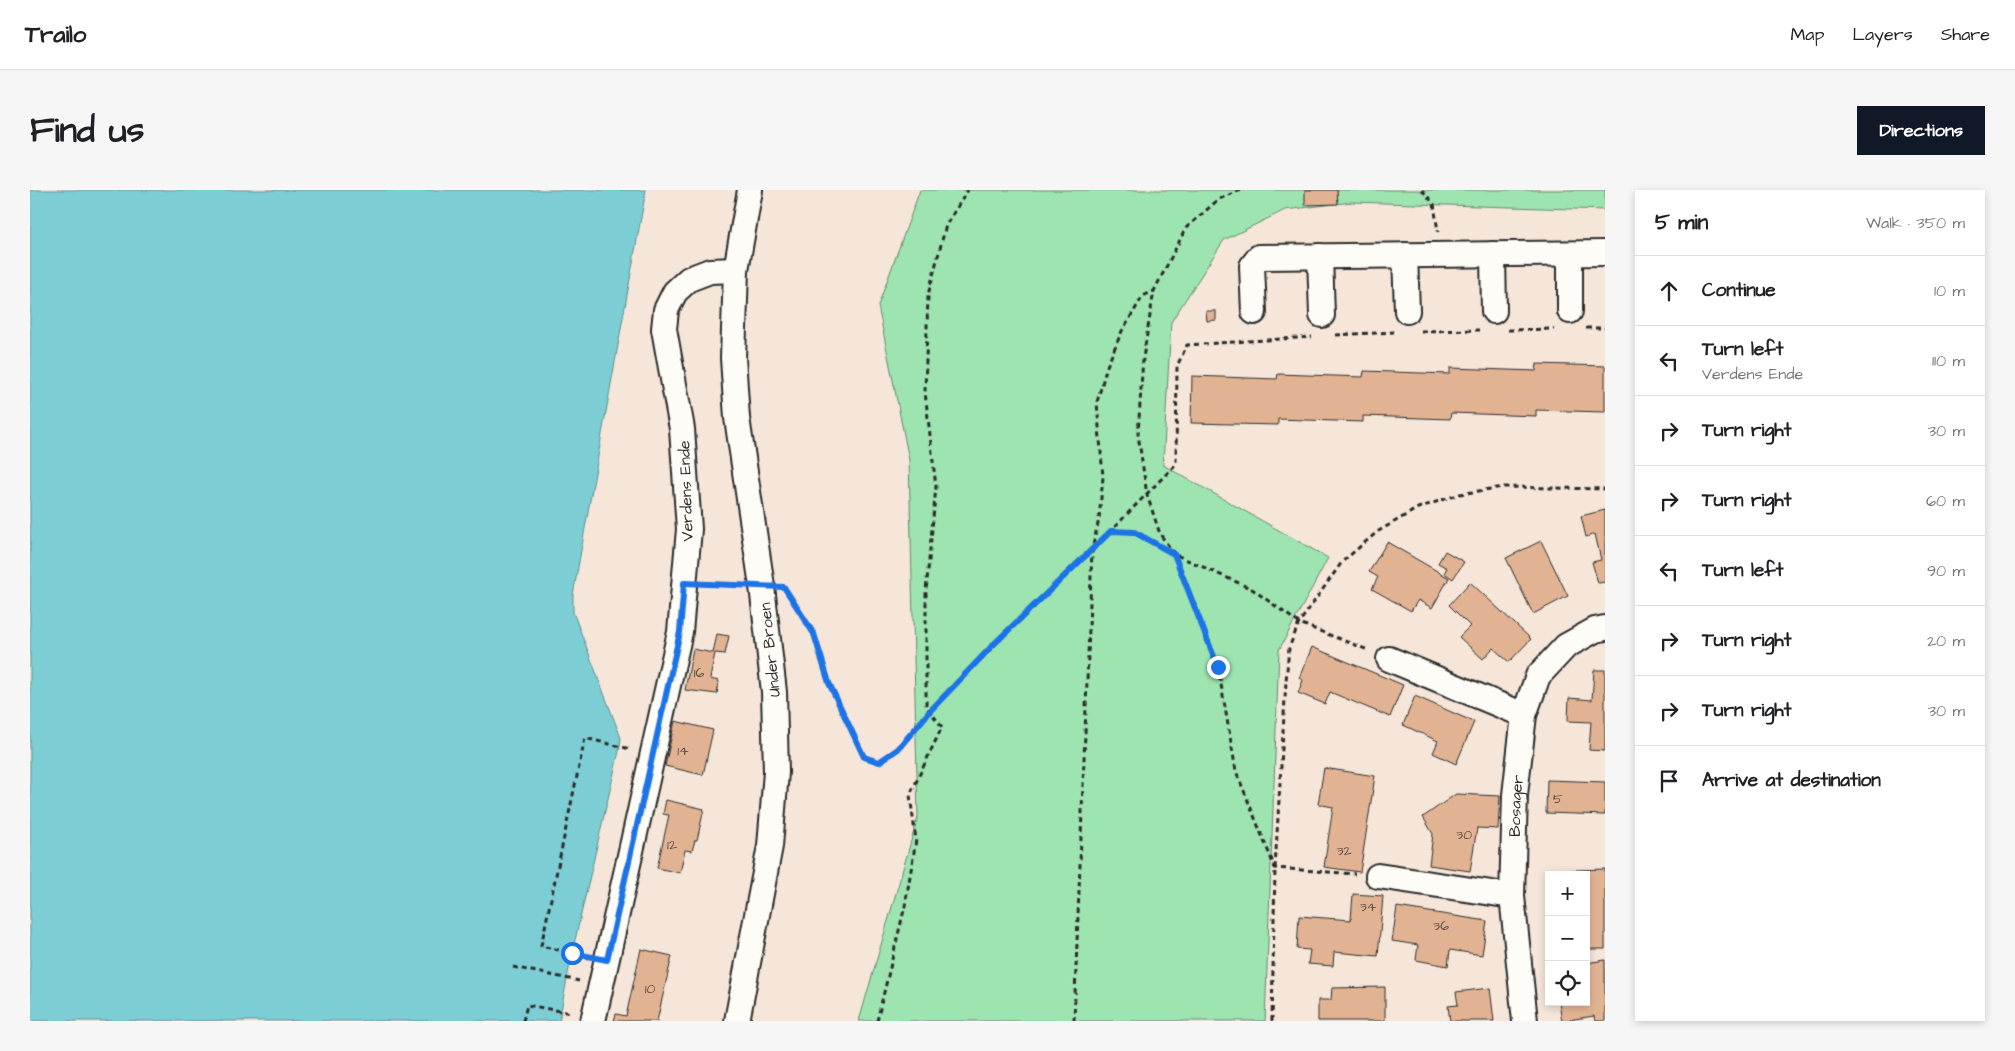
<!DOCTYPE html>
<meta charset="utf-8">
<style>
:root{--surface:#fff;--page:#f6f6f6;--text:#202124;--muted:#757577;--line:#e0e0e0;--accent:#111827}
body{margin:0;font-family:"Architects Daughter",sans-serif;background:var(--page);color:var(--text)}
.controls{position:absolute;right:15px;bottom:15px;display:grid;overflow:hidden;border-radius:0px;box-shadow:0 2px 8px #0003}
.controls button{width:45px;height:45px;display:grid;place-items:center;padding:0;border:0;border-bottom:1px solid var(--line);background:var(--surface);color:var(--text);font:25px sans-serif}
.stop{position:absolute;width:15px;height:15px;margin:-11px;border:4px solid #1a73e8;border-radius:50%;background:#fff}
.stop.end{background:#1a73e8;border-color:#fff;box-shadow:0 1px 5px #0008}
.list{margin:0;padding:0;list-style:none}
h2{display:flex;justify-content:space-between;align-items:center;height:65px;margin:0;padding:0 20px;font-size:21px}
h2 small{font-size:16px;font-weight:400;color:var(--muted)}
.list li{display:grid;grid-template-columns:32px 1fr auto;gap:15px;align-items:center;box-sizing:border-box;height:70px;padding:0 20px;border-top:1px solid var(--line)}
.list b{display:block;font-size:19px;white-space:nowrap}
.list p{margin:0;font-size:16px;white-space:nowrap;color:var(--muted)}
.list em{font-size:16px;font-style:normal;color:var(--muted)}
.icon{flex:none;width:28px;height:28px;fill:none;stroke:currentColor;stroke-width:2;stroke-linecap:round;stroke-linejoin:round}
.map{position:relative;flex:none;width:1575px;height:831px;overflow:hidden;border-radius:0px}
header{display:flex;align-items:center;gap:30px;box-sizing:border-box;height:70px;padding:0 25px;background:var(--surface);border-bottom:1px solid var(--line)}
header strong{font-size:24px}
nav{display:flex;gap:28px;margin-inline-start:auto;font-size:18px}
.intro{display:flex;align-items:center;justify-content:space-between;box-sizing:border-box;height:120px;padding:0 30px}
h1{margin:0;font-size:35px}
.button{padding:12px 22px;border-radius:0px;background:var(--accent);color:#fff;font-size:18px;font-weight:700}
main{display:flex;gap:30px;padding:0 30px}
aside{flex:1;background:var(--surface);border-radius:0px;box-shadow:0 2px 8px #0003}
.map>svg:first-child{display:block}
</style>
<header>
<strong>Trailo</strong>
<nav><a>Map</a><a>Layers</a><a>Share</a></nav>
</header>
<div class="intro"><h1>Find us</h1><a class="button">Directions</a></div>
<main>
<div class="map">
<svg width="1575" height="831" viewBox="0 0 1575 831">
<rect width="100%" height="100%" fill="#f5e6d9"/>
<filter id="ink" filterUnits="userSpaceOnUse"><feTurbulence type="fractalNoise" baseFrequency=".02" numOctaves="2"/><feDisplacementMap in="SourceGraphic" scale="10" xChannelSelector="R" yChannelSelector="G"/><feConvolveMatrix kernelMatrix="1 2 1 2 8 2 1 2 1" color-interpolation-filters="sRGB"/></filter>
<g filter="url(#ink)">
<polygon fill="#9de4b1" stroke="#64886e" points="890,0 1575,0 1575,20 1322,12 1255,20 1194,50 1141,132 1133,275 1298,368 1249,460 1235,831 829,831 888,627 879,270 848,116"/>
<polygon fill="#7cced4" stroke="#5c8d90" points="0,0 616,0 543,405 543,422 591,548 590,557 542,763 529,831 0,831"/>
<g fill="#e2b393" stroke="#2b2b2b">
<polygon points="1275,0 1307,0 1308,14 1275,15"/>
<polygon points="1176,121 1186,121 1186,130 1177,131"/>
<polygon points="1507,174 1575,176 1575,222 1506,220 1506,226 1421,223 1420,229 1333,226 1333,232 1248,229 1248,235 1161,233 1162,186 1247,189 1248,184 1333,187 1334,181 1420,184 1420,178 1506,181"/>
<polygon points="1575,320 1575,392 1568,393 1562,372 1571,370 1565,344 1556,347 1551,326"/>
<polygon points="1511,351 1538,406 1503,424 1476,368"/>
<polygon points="1357,352 1419,388 1402,418 1388,410 1381,421 1342,399 1348,387 1339,382"/>
<polygon points="1415,361 1434,372 1423,389 1414,383 1417,378 1408,373"/>
<polygon points="1440,392 1501,449 1479,472 1463,458 1453,469 1429,447 1440,436 1419,415"/>
<polygon points="687,444 699,446 695,464 685,463 680,489 689,491 687,504 655,500 663,459 683,463"/>
<polygon points="1282,457 1373,495 1360,527 1300,502 1295,514 1268,503 1273,490 1269,488"/>
<polygon points="1564,480 1575,480 1575,561 1559,560 1561,532 1538,531 1539,508 1562,510"/>
<polygon points="1385,506 1444,532 1426,574 1403,563 1408,551 1373,535"/>
<polygon points="645,531 683,540 673,585 635,576"/>
<polygon points="1294,578 1345,586 1330,682 1294,677 1303,617 1288,614"/>
<polygon points="1517,590 1575,592 1575,625 1516,623"/>
<polygon points="1426,604 1470,606 1468,639 1447,638 1440,681 1399,675 1403,644 1393,627"/>
<polygon points="636,610 674,619 667,650 665,650 662,661 655,660 650,683 627,678 639,625 633,624"/>
<polygon points="1575,679 1575,759 1556,759 1556,685 1519,685 1519,681"/>
<polygon points="1323,704 1353,706 1348,766 1304,762 1303,776 1278,774 1280,760 1267,759 1269,726 1321,730"/>
<polygon points="1367,717 1457,731 1452,765 1420,760 1418,776 1386,770 1388,755 1362,751"/>
<polygon points="611,759 642,766 627,831 584,831 586,824 596,826"/>
<polygon points="1575,770 1575,831 1565,831 1564,826 1532,831 1529,812 1556,812 1556,773"/>
<polygon points="1355,797 1355,831 1288,831 1288,810 1301,810 1302,798"/>
<polygon points="1460,798 1464,831 1420,831 1418,816 1428,815 1426,802"/>
</g>
<g fill="none" stroke-linecap="round" stroke-linejoin="round">
<g stroke="#2b2b2b" stroke-width="28">
<g id="minor">
<polyline points="1463,64 1464,121"/>
<polyline points="1540,64 1540,121"/>
<polyline points="1375,65 1377,121"/>
<polyline points="1290,66 1292,125"/>
<polyline points="1224,122 1222,76 1229,67 1575,63"/>
<polyline points="1359,469 1494,525"/>
<polyline points="1348,686 1482,706"/>
<polyline points="563,831 650,442 659,339 652,239 634,139 636,120 645,102 659,89 680,81 706,80"/>
<polyline points="707,831 740,656 746,582 744,502 732,396 707,228 703,168 706,80 720,0"/>
<path id="s1" d="M1495 831 1482 706 1485 605 1494 525 1508 486 1536 456 1565 440 1575 438"/>
</g>
</g>
<g stroke="#2b2b2b" stroke-width="3" stroke-dasharray="5 4" stroke-linecap="butt">
<polyline points="1211,0 1189,9 1156,38 1124,101 1113,168 1108,244 1117,305 1130,344 1144,364 1188,477 1206,581 1245,678 1325,684"/>
<polyline points="1392,0 1404,14 1408,42"/>
<polyline points="1556,138 1575,138"/>
<polyline points="1478,140 1524,139"/>
<polyline points="1391,141 1449,140"/>
<polyline points="1306,145 1364,142"/>
<polyline points="1081,341 1104,342 1144,364 1222,399 1269,433 1338,460"/>
<polyline points="676,394 708,395"/>
<polyline points="758,403 784,444 799,493 834,567 849,572 868,559 900,521 964,455 1062,360 1146,274 1147,176 1157,155 1282,147"/>
<polyline points="555,766 511,756 555,548 600,559"/>
<polyline points="483,777 549,791"/>
<polyline points="493,831 497,815 541,823"/>
<polyline points="847,831 875,716 886,650 880,605 912,537 896,516 896,401 906,297 895,202 898,105 916,35 938,0"/>
<polyline points="1044,831 1062,360 1069,329 1073,287 1067,212 1077,176 1092,141 1113,106 1124,101"/>
<polyline points="1242,831 1245,678 1256,491 1259,458 1269,433 1312,372 1347,342 1388,318 1430,304 1473,297 1575,299"/>
</g>
<use href="#minor" stroke="#fdfcf7" stroke-width="24"/>
</g>
</g>
<g fill="none" stroke-linecap="round" stroke-linejoin="round" filter="url(#ink)">
<polyline stroke="#1a73e8" stroke-width="6" points="542,763 577,770 650,442 654,393 754,397 784,444 799,493 834,567 849,572 868,559 900,521 964,454 1081,341 1104,342 1144,364 1188,477"/>
</g>
<g text-anchor="middle" stroke-width="4" stroke-linejoin="round" paint-order="stroke">
<g font-size="14" fill="#594d45">
<text x="669" y="487">16</text>
<text x="653" y="565">14</text>
<text x="1528" y="613">5</text>
<text x="1434" y="649">30</text>
<text x="642" y="659">12</text>
<text x="1314" y="665">32</text>
<text x="1338" y="721">34</text>
<text x="1411" y="740">36</text>
<text x="620" y="803">10</text>
</g>
<g font-size="16" fill="#2b2b2b" stroke="#fdfcf7">
<text transform="translate(655 301) rotate(-92)" y="6">Verdens Ende</text>
<text transform="translate(739 460) rotate(-96)" y="6">Under Broen</text>
<text dy="6" stroke="none"><textPath href="#s1" startOffset="216">Bosager</textPath></text>
</g>
</g>
</svg>
<div class="controls">
<button>+</button>
<button>−</button>
<button><svg class="icon" aria-label="locate" viewBox="0 0 24 24"><circle cx="12" cy="12" r="6"/><path d="M12 2v4M12 18v4M2 12h4M18 12h4"/></svg></button>
</div>
<div class="stop" style="left:542px;top:763px"></div>
<div class="stop end" style="left:1188px;top:477px"></div>
</div>
<aside>
<h2>5 min<small>Walk · 350 m</small></h2>
<ul class="list">
<li><svg class="icon" aria-label="ahead" viewBox="0 0 24 24"><path d="M12 20V5M6 11l6-6 6 6"/></svg><div><b>Continue</b></div><em>10 m</em></li>
<li><svg class="icon" aria-label="left" viewBox="0 0 24 24"><path d="M17 20v-9H6M10 6l-5 5 5 5"/></svg><div><b>Turn left</b><p>Verdens Ende</p></div><em>110 m</em></li>
<li><svg class="icon" aria-label="right" viewBox="0 0 24 24"><path d="M7 20v-9h11M14 6l5 5-5 5"/></svg><div><b>Turn right</b></div><em>30 m</em></li>
<li><svg class="icon" aria-label="right" viewBox="0 0 24 24"><path d="M7 20v-9h11M14 6l5 5-5 5"/></svg><div><b>Turn right</b></div><em>60 m</em></li>
<li><svg class="icon" aria-label="left" viewBox="0 0 24 24"><path d="M17 20v-9H6M10 6l-5 5 5 5"/></svg><div><b>Turn left</b></div><em>90 m</em></li>
<li><svg class="icon" aria-label="right" viewBox="0 0 24 24"><path d="M7 20v-9h11M14 6l5 5-5 5"/></svg><div><b>Turn right</b></div><em>20 m</em></li>
<li><svg class="icon" aria-label="right" viewBox="0 0 24 24"><path d="M7 20v-9h11M14 6l5 5-5 5"/></svg><div><b>Turn right</b></div><em>30 m</em></li>
<li><svg class="icon" aria-label="arrive" viewBox="0 0 24 24"><path d="M6 21V4h12l-3 4 3 4H6"/></svg><div><b>Arrive at destination</b></div></li>
</ul>
</aside>
</main>
